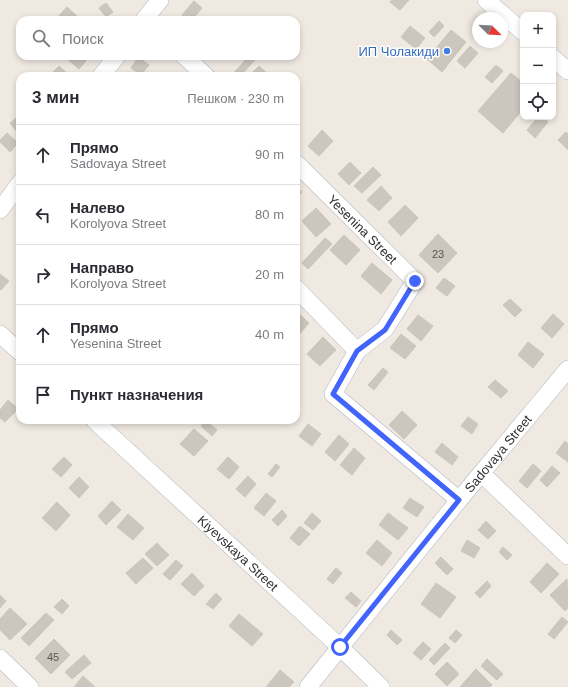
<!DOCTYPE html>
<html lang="ru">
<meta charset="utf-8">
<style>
:root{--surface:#fff;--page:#f2f2f3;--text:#2b2b33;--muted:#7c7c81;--line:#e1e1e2}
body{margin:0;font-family:Arial,sans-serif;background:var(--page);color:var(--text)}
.controls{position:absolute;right:12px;top:12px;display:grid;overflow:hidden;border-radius:8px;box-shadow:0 2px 6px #0003}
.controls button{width:36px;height:36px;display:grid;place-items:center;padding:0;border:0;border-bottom:1px solid var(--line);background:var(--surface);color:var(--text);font:20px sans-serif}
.compass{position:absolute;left:472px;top:12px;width:36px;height:36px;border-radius:50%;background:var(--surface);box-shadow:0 2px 6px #0003;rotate:114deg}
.stop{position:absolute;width:12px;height:12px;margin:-9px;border:3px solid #4264fb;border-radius:50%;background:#fff}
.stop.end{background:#4264fb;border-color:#fff;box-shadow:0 1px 4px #0008}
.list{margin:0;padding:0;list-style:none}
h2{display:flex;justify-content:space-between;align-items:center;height:52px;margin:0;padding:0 16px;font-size:17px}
h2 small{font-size:13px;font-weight:400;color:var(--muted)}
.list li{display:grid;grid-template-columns:26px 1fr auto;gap:12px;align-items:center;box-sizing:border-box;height:60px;padding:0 16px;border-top:1px solid var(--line)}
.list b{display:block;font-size:15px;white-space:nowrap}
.list p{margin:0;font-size:13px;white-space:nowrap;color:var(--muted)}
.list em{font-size:13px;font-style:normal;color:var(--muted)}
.icon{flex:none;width:22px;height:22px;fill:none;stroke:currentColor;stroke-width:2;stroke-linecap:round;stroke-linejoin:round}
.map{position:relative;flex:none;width:568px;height:687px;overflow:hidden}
.search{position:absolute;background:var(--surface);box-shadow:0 2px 6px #0003;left:16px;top:16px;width:284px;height:44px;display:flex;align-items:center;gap:10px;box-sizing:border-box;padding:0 14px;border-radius:12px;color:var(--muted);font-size:15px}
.panel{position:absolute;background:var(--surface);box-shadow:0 2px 6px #0003;left:16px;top:72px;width:284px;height:352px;border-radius:12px}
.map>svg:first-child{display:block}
</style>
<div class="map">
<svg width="568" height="687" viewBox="0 0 568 687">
<rect width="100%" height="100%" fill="#efe9e1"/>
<g fill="#cbc7bf" stroke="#cbc5ba">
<polygon points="392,0 409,0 400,10 390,2"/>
<polygon points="194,1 202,8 192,20 187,20 182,15"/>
<polygon points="106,3 113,12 106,17 99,8"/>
<polygon points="67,7 77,16 73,20 60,20 57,18"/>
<polygon points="439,21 444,26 434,37 429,32"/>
<polygon points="410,26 425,38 416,49 401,37"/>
<polygon points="451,30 466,42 442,72 427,59"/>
<polygon points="470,46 478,53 465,68 457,61"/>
<polygon points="68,56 80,56 86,61 79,69 66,58"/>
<polygon points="249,56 255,56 257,58 240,76 231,76"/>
<polygon points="138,57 149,65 141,75 131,68"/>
<polygon points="496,65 503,71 492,83 485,77"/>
<polygon points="59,66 70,76 57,76 53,72"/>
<polygon points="259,66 270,76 249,76"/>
<polygon points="511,73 523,83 523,109 503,133 478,111"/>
<polygon points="296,106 300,111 296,115"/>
<polygon points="20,115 20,136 10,123"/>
<polygon points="538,117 543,117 548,122 535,138 527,130"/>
<polygon points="322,130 333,141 319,156 308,146"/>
<polygon points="566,132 568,134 568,150 558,140"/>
<polygon points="7,133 18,143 10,152 0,142 0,140"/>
<polygon points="350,162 361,173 349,185 338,174"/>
<polygon points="373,167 381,175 362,193 354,186"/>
<polygon points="381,186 392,198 379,211 367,200"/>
<polygon points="296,187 302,192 296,199"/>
<polygon points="405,205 418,218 401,236 388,222"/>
<polygon points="316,208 331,224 316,237 302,221"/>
<polygon points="438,234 457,253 438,273 419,255"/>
<polygon points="344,235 360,250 346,265 330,250"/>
<polygon points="325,238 332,244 308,269 302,263"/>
<polygon points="372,263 392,280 381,294 361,276"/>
<polygon points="0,274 9,281 1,290 0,289"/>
<polygon points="444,278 455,286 447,296 436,288"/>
<polygon points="510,299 522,310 515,317 503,305"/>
<polygon points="296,311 309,323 296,338"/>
<polygon points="553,314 564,324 552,338 541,328"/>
<polygon points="418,315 433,326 421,341 407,329"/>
<polygon points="401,334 416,346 405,359 390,348"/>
<polygon points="323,337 336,350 320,366 307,354"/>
<polygon points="528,342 544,354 533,368 518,355"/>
<polygon points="383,368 388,372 374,390 368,385"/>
<polygon points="495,380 508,391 501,398 488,387"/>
<polygon points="8,400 18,409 5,422 0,418 0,410"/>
<polygon points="402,411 417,425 404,439 389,425"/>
<polygon points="468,417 478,424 472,434 461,426"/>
<polygon points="205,420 217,430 212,436 201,426"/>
<polygon points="308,424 321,434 312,446 299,436"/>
<polygon points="194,429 208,441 194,456 180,444"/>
<polygon points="339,435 349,444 335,461 325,452"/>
<polygon points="565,441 568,444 568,462 556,453"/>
<polygon points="442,443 458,457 452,465 435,452"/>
<polygon points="354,448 365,458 352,475 340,465"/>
<polygon points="64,457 72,465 61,477 52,469"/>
<polygon points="228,457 239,467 229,479 217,469"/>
<polygon points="276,464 280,467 272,477 268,474"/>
<polygon points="533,464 541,471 527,488 519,481"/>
<polygon points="552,466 560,473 547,487 540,480"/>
<polygon points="248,476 256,484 245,497 236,489"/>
<polygon points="79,477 89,487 79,498 69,488"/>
<polygon points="266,493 276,501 264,516 254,508"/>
<polygon points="410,498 424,507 417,517 403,508"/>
<polygon points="112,501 121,510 106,525 98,516"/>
<polygon points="57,502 70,515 56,531 42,518"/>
<polygon points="282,510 287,516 278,526 272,520"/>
<polygon points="312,513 321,521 313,530 304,523"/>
<polygon points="388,513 408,528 398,540 379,525"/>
<polygon points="128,514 144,528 133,540 117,527"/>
<polygon points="486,521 496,531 488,539 478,530"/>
<polygon points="300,526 310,534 299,546 290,538"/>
<polygon points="377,540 392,553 382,566 366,553"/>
<polygon points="467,540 480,548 474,558 461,551"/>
<polygon points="157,543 169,555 157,566 145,554"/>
<polygon points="503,547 512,555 507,560 499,552"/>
<polygon points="441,557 453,569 447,575 435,563"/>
<polygon points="143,558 153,568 136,584 126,573"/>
<polygon points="176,560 183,566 170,580 163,574"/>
<polygon points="547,563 559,574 541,593 530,582"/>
<polygon points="336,568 342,573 333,584 327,579"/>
<polygon points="192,573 204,586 194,596 181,584"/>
<polygon points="567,579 568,608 565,611 550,595"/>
<polygon points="487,581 491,586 480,598 475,593"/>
<polygon points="436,583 456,597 440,618 421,604"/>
<polygon points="351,592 361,601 356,607 345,598"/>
<polygon points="216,593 222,599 213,609 206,604"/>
<polygon points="0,595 6,601 0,608"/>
<polygon points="62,599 69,606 62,614 54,607"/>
<polygon points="10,608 27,624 10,640 0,630 0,619"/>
<polygon points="46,613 54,620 29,646 21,638"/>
<polygon points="239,614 263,634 252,646 229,626"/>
<polygon points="562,617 568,622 554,639 548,634"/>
<polygon points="391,630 402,640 397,645 387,635"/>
<polygon points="456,630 462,635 455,643 449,638"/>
<polygon points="54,639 70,655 51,674 35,658"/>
<polygon points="423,642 431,649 421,660 413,653"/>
<polygon points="445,643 450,648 434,665 429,660"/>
<polygon points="84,655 91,663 72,679 65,672"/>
<polygon points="487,659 503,674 497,680 481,666"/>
<polygon points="447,662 459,674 447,686 435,674"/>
<polygon points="476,669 492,685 490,687 460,687"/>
<polygon points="280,670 294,682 289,687 266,687"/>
<polygon points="83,676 95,687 74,687"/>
</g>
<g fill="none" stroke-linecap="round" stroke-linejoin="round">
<g stroke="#b4b7c1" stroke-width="18">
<g id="street">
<polyline points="486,0 523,32"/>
<polyline points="144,20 160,0"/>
<polyline points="184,56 206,76"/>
<polyline points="553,58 568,71"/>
<polyline points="101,76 117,56"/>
<path id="s1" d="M296 163 415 281 385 329 357 351"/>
<polyline points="0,210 20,183"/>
<polyline points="296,288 357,351 333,394 459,500"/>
<polyline points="0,334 20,352"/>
<path id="s2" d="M94 420 340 647 381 687"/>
<polyline points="481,473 568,556"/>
<polyline points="0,658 30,687"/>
<path id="s3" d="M308 687 459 500 568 369"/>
</g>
</g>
<use href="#street" stroke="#fff" stroke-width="17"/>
</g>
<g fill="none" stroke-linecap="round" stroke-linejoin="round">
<polyline stroke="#4264fb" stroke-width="5" points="340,647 459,500 333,394 357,351 385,330 415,281"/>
</g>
<circle fill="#3f7fe0" stroke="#fff" stroke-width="1.5" cx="447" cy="51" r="4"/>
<g text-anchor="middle" stroke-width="3" stroke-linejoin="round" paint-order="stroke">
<g font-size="11" fill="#555452">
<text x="438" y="258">23</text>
<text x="53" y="661">45</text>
</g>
<g font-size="13" fill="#366cbe" stroke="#fff" text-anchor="end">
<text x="439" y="56">ИП Чолакиди</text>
</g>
<g font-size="13" fill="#2e2e2e" stroke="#fff">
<text dy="5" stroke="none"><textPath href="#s1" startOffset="94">Yesenina Street</textPath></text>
<text dy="5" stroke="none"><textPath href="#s3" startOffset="301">Sadovaya Street</textPath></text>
<text dy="5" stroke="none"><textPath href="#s2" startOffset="196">Kiyevskaya Street</textPath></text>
</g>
</g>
</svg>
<div class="controls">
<button>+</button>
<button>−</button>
<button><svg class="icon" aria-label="locate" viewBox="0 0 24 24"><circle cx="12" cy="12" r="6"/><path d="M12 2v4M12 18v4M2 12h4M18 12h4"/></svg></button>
</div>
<svg class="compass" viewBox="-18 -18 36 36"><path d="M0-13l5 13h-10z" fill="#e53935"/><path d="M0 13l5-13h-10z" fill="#7c7c81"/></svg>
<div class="stop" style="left:340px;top:647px"></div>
<div class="stop end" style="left:415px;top:281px"></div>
<div class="search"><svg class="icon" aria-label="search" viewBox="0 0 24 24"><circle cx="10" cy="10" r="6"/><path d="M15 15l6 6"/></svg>Поиск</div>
<section class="panel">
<h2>3 мин<small>Пешком · 230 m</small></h2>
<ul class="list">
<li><svg class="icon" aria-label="ahead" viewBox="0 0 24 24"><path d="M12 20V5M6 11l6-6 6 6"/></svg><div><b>Прямо</b><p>Sadovaya Street</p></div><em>90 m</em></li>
<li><svg class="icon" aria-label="left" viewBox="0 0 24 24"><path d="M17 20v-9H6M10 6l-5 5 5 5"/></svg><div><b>Налево</b><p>Korolyova Street</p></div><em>80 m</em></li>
<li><svg class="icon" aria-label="right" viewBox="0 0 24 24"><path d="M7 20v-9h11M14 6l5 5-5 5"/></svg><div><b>Направо</b><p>Korolyova Street</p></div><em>20 m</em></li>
<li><svg class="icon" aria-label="ahead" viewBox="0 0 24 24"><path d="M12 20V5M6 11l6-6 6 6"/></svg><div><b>Прямо</b><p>Yesenina Street</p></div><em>40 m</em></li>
<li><svg class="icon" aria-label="arrive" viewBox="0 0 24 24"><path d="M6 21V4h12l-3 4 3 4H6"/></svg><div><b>Пункт назначения</b></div></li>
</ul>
</section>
</div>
